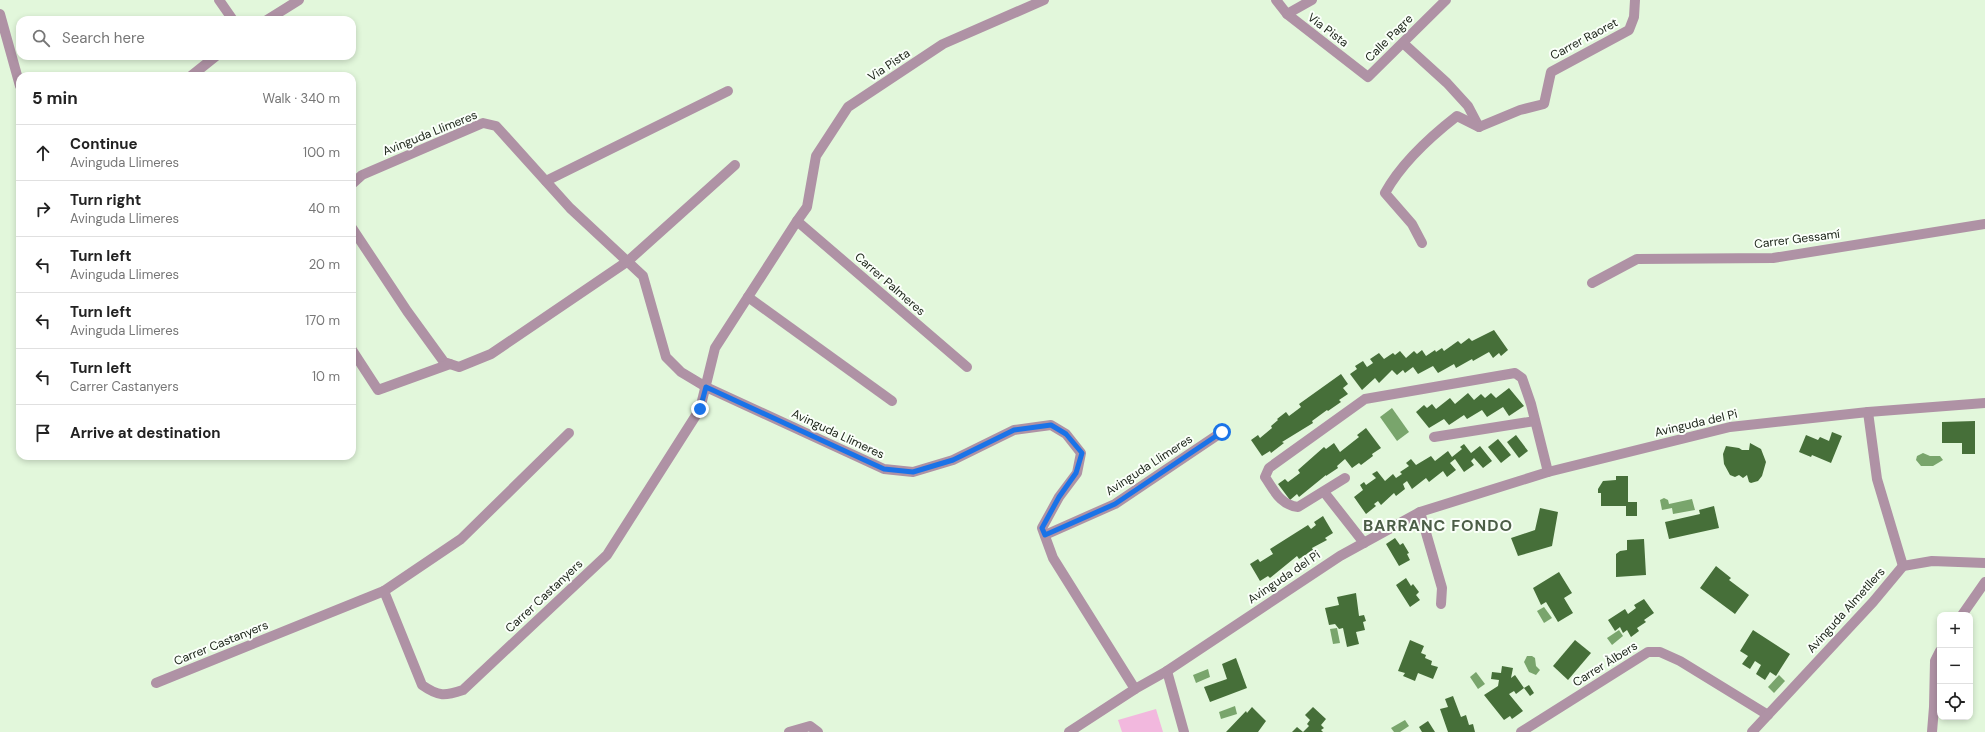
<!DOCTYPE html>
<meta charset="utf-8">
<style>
:root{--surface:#fff;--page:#f2f2f2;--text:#222;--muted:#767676;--line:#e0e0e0}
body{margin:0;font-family:"DM Sans",sans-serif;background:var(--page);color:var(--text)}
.controls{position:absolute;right:12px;bottom:12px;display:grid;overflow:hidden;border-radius:8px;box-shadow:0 2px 6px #0003}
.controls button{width:36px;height:36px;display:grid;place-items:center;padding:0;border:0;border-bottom:1px solid var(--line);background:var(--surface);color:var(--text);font:20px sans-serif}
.stop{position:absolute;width:12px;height:12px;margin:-9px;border:3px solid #1a73e8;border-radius:50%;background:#fff}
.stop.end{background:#1a73e8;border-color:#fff;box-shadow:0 1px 4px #0008}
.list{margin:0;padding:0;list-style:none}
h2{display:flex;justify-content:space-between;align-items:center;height:52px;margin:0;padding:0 16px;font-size:17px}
h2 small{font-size:13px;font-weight:400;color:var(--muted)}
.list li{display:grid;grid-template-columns:26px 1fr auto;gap:12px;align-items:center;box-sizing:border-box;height:56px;padding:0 16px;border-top:1px solid var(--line)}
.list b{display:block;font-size:15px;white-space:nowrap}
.list p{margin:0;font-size:13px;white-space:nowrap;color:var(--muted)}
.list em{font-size:13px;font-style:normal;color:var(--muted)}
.icon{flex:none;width:22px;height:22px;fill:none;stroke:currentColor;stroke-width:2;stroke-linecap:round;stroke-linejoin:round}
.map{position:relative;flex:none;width:1985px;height:732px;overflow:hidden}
.search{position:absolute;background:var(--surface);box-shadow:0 2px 6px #0003;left:16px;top:16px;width:340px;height:44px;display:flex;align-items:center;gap:10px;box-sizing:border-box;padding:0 14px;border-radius:12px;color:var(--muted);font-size:15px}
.panel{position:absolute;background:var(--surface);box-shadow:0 2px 6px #0003;left:16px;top:72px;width:340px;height:388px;border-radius:12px}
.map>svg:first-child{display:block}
</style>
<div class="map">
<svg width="1985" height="732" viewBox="0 0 1985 732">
<rect width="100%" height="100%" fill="#e2f7db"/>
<polygon fill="#f2b8de" points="1156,709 1163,732 1122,732 1118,720"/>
<g fill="#79a56c">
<polygon points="1392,408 1409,432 1397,441 1380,417"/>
<polygon points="1923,453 1930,456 1940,456 1943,460 1933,466 1921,466 1916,460 1917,456"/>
<polygon points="1664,498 1668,500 1669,504 1692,499 1695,510 1673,514 1672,508 1662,510 1660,500"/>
<polygon points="1544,607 1552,618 1544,623 1537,611"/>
<polygon points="1337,628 1340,643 1333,644 1330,629"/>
<polygon points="1619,630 1623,636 1612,645 1607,638"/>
<polygon points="1527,656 1532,656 1535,658 1536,666 1540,670 1536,675 1529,672 1524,662"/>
<polygon points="1208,669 1210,677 1196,683 1193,675"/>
<polygon points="1476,672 1485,684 1478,689 1470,677"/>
<polygon points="1779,675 1785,681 1774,693 1768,687"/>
<polygon points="1235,706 1237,714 1221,719 1219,712"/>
<polygon points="1405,720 1409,726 1400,732 1394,732 1391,728"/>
</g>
<g fill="#466f39">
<polygon points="1494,330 1508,350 1501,356 1499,353 1493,358 1489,352 1473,361 1472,359 1456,368 1454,364 1438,373 1433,366 1418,374 1413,367 1405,373 1403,370 1397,375 1392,370 1379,383 1375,378 1362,390 1350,374 1357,369 1355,366 1363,361 1367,367 1373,363 1370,359 1379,353 1384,359 1393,353 1395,355 1400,351 1406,358 1414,351 1417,354 1422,350 1426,356 1435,350 1436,352 1442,348 1444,351 1458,341 1461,344 1469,338 1472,341"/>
<polygon points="1341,374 1348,384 1343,388 1348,394 1339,400 1341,402 1328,411 1327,410 1312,421 1313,423 1282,442 1284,443 1271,453 1270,451 1262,456 1251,440 1258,435 1260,438 1272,428 1271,426 1278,420 1277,419 1286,412 1289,416 1301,407 1299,404"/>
<polygon points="1509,388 1524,406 1509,416 1503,407 1487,417 1482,410 1467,419 1464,415 1449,425 1444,419 1429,428 1416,412 1424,405 1427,408 1432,404 1436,409 1450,398 1455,404 1468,393 1474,400 1481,394 1485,398 1491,393 1496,398"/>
<polygon points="1975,421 1975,454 1962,454 1962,443 1942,443 1942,422"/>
<polygon points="1366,428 1381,448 1372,454 1373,456 1361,465 1359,463 1352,468 1345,459 1337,466 1338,468 1326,476 1326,475 1299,497 1297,494 1290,500 1278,484 1285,479 1288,482 1300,473 1298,470 1324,447 1326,449 1334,443 1340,452 1359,437 1357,435"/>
<polygon points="1832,432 1842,436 1831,463 1812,455 1811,457 1799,452 1806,435 1818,440 1820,437 1829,441"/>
<polygon points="1516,435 1528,451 1519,458 1507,442"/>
<polygon points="1498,439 1511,455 1501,463 1488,447"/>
<polygon points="1750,443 1761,449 1766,462 1762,476 1758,481 1751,483 1749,482 1747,475 1743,478 1739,475 1735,477 1730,475 1724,464 1723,454 1726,446 1739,448 1742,450 1749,450"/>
<polygon points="1464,444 1471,453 1480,446 1492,461 1483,468 1474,458 1471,461 1474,465 1464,472 1455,459 1450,463 1456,470 1447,477 1443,471 1429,482 1426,478 1412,489 1407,481 1403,484 1405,489 1396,496 1394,493 1381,505 1378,501 1374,504 1376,506 1366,514 1354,497 1363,490 1360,485 1364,482 1366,485 1376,478 1372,474 1377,471 1385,481 1393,474 1396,478 1402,474 1400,472 1409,466 1406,463 1411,459 1416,465 1431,456 1435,461 1448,451 1452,457 1462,449 1460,447"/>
<polygon points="1616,476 1628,476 1628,502 1637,502 1637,516 1626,516 1626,506 1601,506 1601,493 1598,493 1598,489 1603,481 1616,480"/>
<polygon points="1714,506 1719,528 1669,539 1665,522 1700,514 1699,510"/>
<polygon points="1540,508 1558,512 1552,546 1518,556 1511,538 1535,530"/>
<polygon points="1323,516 1333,533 1325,538 1327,540 1312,548 1313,550 1299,559 1297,556 1270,578 1268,576 1260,581 1250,564 1258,559 1260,562 1268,557 1273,554 1270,549 1308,525 1311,529 1316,525 1314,522"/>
<polygon points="1395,538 1400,545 1403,543 1409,553 1407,554 1410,560 1399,566 1386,544"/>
<polygon points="1644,539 1646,575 1616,577 1616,554 1620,551 1627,550 1627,540"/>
<polygon points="1716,566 1731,578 1729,580 1749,595 1735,614 1700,588"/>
<polygon points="1559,572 1572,593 1564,598 1573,613 1558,622 1546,602 1541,605 1533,588"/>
<polygon points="1406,578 1411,586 1413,584 1419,592 1416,595 1420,600 1410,607 1396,585"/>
<polygon points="1356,593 1359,616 1364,615 1366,621 1363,622 1365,630 1356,632 1359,644 1347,647 1343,628 1339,629 1335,624 1329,625 1325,608 1339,605 1337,597"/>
<polygon points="1644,599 1654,613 1644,620 1646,622 1637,628 1639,631 1631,637 1627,630 1623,633 1620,627 1615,631 1608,620 1625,609 1628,614 1636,608 1634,605"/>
<polygon points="1753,630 1790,654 1776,676 1770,672 1765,680 1756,674 1761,665 1755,661 1750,669 1742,664 1748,656 1740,651"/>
<polygon points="1410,640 1424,646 1421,653 1426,655 1425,658 1432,661 1431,665 1438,667 1433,679 1418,673 1415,681 1403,676 1405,673 1398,671"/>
<polygon points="1575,640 1591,653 1568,680 1553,666"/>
<polygon points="1236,658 1247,688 1210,702 1204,687 1227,679 1222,664"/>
<polygon points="1502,666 1513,668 1511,678 1515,675 1524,688 1516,694 1514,691 1509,694 1523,711 1512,719 1510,716 1504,720 1484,695 1498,686 1499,680 1491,679 1492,672 1501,673"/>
<polygon points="1529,685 1534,693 1530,696 1524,688"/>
<polygon points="1453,696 1461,717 1466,715 1469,725 1473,724 1475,732 1448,732 1440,709 1448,707 1445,699"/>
<polygon points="1252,707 1266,721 1258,732 1226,732 1246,711 1247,713"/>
<polygon points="1313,707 1326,719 1321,725 1324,728 1321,730 1323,732 1303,732 1309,726 1307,724 1310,720 1305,715"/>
<polygon points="1428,721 1435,732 1422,732 1419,727"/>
<polygon points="1297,727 1303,732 1292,732"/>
</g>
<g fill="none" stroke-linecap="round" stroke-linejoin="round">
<g stroke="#af92a5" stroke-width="10">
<polyline points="219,0 233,20"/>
<polyline points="1276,0 1287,14 1368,77 1446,0"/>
<polyline points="0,14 20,86"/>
<polyline points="1287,14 1312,0"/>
<polyline points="267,20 299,0"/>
<polyline points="1403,43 1447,83 1468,106 1479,127"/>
<polyline points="191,76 216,56"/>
<polyline points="546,181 728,91"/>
<polyline points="352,184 362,175 483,123 496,126 570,208 643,276 666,357 681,372 706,387 884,469 913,472 953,460 1014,430 1051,425 1066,434 1081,453 1077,473 1059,497 1042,528 1053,558 1135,689"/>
<polyline points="797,221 967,367"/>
<polyline points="352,228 407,311 444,362 459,367 491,354 628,261 735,165"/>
<path d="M1422 243 1412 224 1385 193C1402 162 1430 137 1457 116L1479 127 1520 110 1544 104 1551 72 1629 30 1634 17 1635 0"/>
<polyline points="1592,283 1637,259 1773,258 1985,224"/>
<polyline points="748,297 892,401"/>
<polyline points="352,350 378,390 450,364"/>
<polyline points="1868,412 1877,479 1903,566"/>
<polyline points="1434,437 1535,421"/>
<path d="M1345 478 1298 507C1280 505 1274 490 1265 477L1269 468 1365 399 1515 373 1522 378 1531 404 1548 472"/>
<polyline points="1324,492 1364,543"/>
<polyline points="1420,512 1442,588 1441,604"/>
<polyline points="1045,535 1115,504 1222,432"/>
<polyline points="384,591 461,539 569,433"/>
<polyline points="1962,615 1985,582"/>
<polyline points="1167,671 1340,556 1420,512 1548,472 1730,427 1868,412 1985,403"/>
<path d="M156 683 384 591 422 685C439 697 445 696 463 690L607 555 700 409 715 348 797 221 807 207 816 156 848 107 943 44 1044 0"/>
<polyline points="789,732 810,726 818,732"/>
<polyline points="1069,732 1135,689 1167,671 1184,732"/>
<polyline points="1521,732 1648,652 1660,652 1680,661 1768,715"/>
<polyline points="1752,732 1873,602 1903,566 1932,561 1985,563"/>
<polyline points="1932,732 1934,707 1935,661 1940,651"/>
</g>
</g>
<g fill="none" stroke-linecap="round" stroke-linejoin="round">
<polyline stroke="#1a73e8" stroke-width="5" points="700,409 706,387 884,469 913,472 953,460 1014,430 1051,425 1066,434 1082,453 1076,473 1059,497 1042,528 1045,535 1115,504 1222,432"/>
</g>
<g text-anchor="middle" stroke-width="4" stroke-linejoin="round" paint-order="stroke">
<g font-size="12" fill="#20281d" stroke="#fafff9">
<text transform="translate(1328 30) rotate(37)" y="4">Via Pista</text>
<text transform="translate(1389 38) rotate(-45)" y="4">Calle Pagre</text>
<text transform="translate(1584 39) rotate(-28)" y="4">Carrer Raoret</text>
<text transform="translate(889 65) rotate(-34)" y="4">Via Pista</text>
<text transform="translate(430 133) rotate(-22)" y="4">Avinguda Llimeres</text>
<text transform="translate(1797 239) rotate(-7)" y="4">Carrer Gessamí</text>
<text transform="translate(890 284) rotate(41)" y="4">Carrer Palmeres</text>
<text transform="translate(1696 423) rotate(-13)" y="4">Avinguda del Pi</text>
<text transform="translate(838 434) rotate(25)" y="4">Avinguda Llimeres</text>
<text transform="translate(1149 465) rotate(-33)" y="4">Avinguda Llimeres</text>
<text transform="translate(1284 577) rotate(-34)" y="4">Avinguda del Pi</text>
<text transform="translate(544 596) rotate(-43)" y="4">Carrer Castanyers</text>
<text transform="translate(1846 610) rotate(-48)" y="4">Avinguda Almetllers</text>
<text transform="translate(221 643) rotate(-22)" y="4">Carrer Castanyers</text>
<text transform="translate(1605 664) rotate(-32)" y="4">Carrer Àlbers</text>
</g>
<g font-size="16" font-weight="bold" letter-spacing="1" fill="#4b5d46" stroke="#fafff9">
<text x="1438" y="531">BARRANC FONDO</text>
</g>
</g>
</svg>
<div class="controls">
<button>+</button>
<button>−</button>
<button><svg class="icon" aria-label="locate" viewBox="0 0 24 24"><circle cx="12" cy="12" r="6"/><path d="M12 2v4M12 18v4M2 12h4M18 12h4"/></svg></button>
</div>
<div class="stop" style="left:1222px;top:432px"></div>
<div class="stop end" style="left:700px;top:409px"></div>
<div class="search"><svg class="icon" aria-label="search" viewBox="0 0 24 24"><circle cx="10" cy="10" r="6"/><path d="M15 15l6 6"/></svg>Search here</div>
<section class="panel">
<h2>5 min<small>Walk · 340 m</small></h2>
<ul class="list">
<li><svg class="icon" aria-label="ahead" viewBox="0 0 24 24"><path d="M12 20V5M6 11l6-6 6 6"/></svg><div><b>Continue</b><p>Avinguda Llimeres</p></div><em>100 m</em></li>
<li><svg class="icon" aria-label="right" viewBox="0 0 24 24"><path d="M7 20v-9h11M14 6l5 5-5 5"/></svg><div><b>Turn right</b><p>Avinguda Llimeres</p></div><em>40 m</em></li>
<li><svg class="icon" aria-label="left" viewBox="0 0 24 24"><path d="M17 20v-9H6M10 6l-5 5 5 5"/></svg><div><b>Turn left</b><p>Avinguda Llimeres</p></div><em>20 m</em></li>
<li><svg class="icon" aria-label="left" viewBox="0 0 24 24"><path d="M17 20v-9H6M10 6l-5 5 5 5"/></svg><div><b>Turn left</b><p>Avinguda Llimeres</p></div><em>170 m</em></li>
<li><svg class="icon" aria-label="left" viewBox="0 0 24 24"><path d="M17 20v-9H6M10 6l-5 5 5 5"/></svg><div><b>Turn left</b><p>Carrer Castanyers</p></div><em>10 m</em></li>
<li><svg class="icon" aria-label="arrive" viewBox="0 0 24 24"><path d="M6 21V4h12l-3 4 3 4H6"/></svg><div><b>Arrive at destination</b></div></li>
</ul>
</section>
</div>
